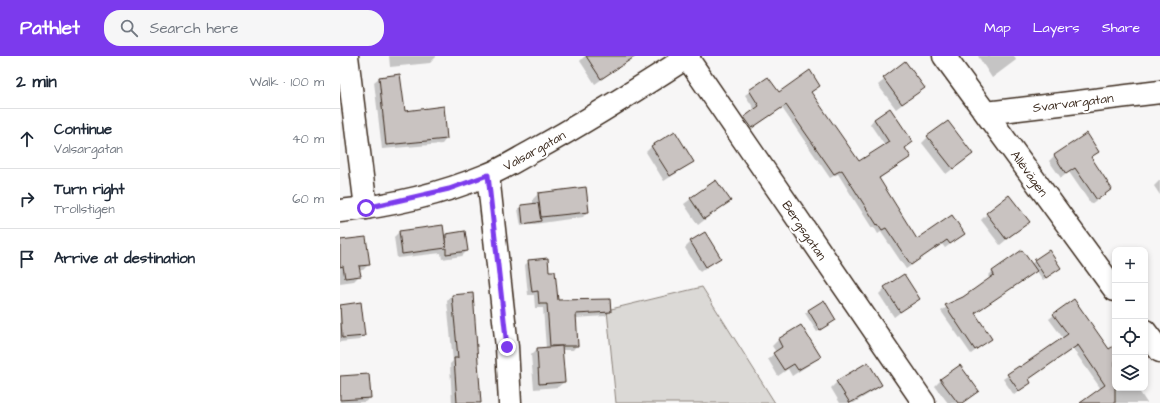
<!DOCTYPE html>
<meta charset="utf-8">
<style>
:root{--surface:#fff;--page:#f6f6f7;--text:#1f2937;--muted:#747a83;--line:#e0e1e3;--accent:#7c3aed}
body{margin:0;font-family:"Architects Daughter",sans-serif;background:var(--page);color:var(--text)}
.controls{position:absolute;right:12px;bottom:12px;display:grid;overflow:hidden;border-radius:8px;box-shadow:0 2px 6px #0003}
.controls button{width:36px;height:36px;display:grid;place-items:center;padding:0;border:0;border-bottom:1px solid var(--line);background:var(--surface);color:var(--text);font:20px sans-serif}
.stop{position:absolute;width:12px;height:12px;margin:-9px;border:3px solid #7c3aed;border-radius:50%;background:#fff}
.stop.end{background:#7c3aed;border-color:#fff;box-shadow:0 1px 4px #0008}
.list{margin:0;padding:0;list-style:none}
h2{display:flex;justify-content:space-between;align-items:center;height:52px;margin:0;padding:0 16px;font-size:17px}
h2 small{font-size:13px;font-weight:400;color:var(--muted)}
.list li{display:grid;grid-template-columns:26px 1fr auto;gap:12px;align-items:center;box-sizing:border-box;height:60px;padding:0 16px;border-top:1px solid var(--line)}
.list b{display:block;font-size:15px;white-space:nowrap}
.list p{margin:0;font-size:13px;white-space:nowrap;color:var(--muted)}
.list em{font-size:13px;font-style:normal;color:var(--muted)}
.icon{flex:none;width:22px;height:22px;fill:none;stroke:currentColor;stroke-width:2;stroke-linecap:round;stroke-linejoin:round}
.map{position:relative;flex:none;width:820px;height:347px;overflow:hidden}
header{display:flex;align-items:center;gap:24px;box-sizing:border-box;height:56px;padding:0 20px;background:var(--accent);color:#fff}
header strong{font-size:19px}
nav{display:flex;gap:22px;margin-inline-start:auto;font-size:14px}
.search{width:280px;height:36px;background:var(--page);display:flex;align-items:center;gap:10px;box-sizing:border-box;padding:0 14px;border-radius:16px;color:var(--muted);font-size:15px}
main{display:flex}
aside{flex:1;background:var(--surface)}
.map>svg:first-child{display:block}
</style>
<header>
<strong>Pathlet</strong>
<div class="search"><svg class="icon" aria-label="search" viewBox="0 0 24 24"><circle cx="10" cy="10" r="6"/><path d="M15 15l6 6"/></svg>Search here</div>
<nav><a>Map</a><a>Layers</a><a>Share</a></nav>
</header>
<main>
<aside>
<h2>2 min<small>Walk · 100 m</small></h2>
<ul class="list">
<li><svg class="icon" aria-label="ahead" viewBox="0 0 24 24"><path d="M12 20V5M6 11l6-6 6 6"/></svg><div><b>Continue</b><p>Valsargatan</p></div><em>40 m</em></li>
<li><svg class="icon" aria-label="right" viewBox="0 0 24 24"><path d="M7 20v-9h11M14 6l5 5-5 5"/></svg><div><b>Turn right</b><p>Trollstigen</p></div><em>60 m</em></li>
<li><svg class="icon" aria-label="arrive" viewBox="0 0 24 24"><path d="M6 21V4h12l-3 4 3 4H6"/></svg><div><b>Arrive at destination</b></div></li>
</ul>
</aside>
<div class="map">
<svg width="820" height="347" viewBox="0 0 820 347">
<rect width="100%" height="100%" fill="#f7f6f6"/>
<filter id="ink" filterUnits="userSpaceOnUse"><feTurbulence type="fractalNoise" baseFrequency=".025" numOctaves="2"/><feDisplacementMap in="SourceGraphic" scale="8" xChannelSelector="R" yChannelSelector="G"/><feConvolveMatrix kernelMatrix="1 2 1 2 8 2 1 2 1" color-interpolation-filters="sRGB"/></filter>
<g filter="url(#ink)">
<polygon fill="#dbd9d6" stroke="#8b827a" points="362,231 435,347 276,347 267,254"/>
<g fill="#0003">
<polygon points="49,0 96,0 96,1 90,7 50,11"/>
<polygon points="245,0 292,0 293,1 255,28 240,5"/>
<polygon points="638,0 674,0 676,4 652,22"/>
<polygon points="565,7 577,37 556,53 538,29"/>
<polygon points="39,22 64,56 106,83 102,88 42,93 34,26"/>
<polygon points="428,22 438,37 479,30 470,37 519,106 545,90 530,68 534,63 564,92 570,101 539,123 577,184 624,178 605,192 602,188 566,213 541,176 538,178 534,171 532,172 498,118 490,122 442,52 407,76 400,66 415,54 405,39"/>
<polygon points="588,81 632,98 606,118 582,87"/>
<polygon points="312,90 352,106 346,111 324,125 306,96"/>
<polygon points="758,95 750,102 771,133 751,148 729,116 721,122 709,105 714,100"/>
<polygon points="820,124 820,139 814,130"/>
<polygon points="375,125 389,145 358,169 344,148"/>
<polygon points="245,132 248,155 243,161 181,170 178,153 181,150 193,149 193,143 198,138"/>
<polygon points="647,158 688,166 660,189 641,164"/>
<polygon points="59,176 104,181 106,179 127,195 122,200 102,203 101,197 57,202 54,181"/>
<polygon points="0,185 29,208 23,214 19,214 20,219 14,225 0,227"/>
<polygon points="351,186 380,201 360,216 345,192"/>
<polygon points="682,195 691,208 708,195 720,212 703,224 696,214 634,258 651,282 631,298 601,255 650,223 648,220 652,216"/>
<polygon points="189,205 208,216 217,245 270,256 265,260 235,262 237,289 233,294 222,294 224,326 218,331 194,333 191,299 197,293 206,292 203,252 195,252 194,239 188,239 185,209"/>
<polygon points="545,232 579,242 554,261 539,238"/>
<polygon points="132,238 140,347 112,347 110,308 113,305 107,245 112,240"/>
<polygon points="483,246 494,264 477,276 465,257"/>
<polygon points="20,248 24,279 19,284 0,286 0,250"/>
<polygon points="714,259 775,299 775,332 797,332 807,347 742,347 761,333 733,293 688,324 690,327 674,339 663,323 723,282 709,263"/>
<polygon points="461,270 479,300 473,306 452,320 448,313 438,320 428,303 436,296 432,290 438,284"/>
<polygon points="0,321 30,342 25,346 0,347"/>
<polygon points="601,324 637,335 622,347 608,347 595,330"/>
<polygon points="497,326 541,328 535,334 514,347 500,347 491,332"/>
</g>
<g fill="#c9c3c1" stroke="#3b2a1e">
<polygon points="246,0 296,0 261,23"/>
<polygon points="565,5 585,32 562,48 543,22"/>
<polygon points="470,14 480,30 471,36 519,105 549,86 534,63 550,52 573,86 565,92 571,101 539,122 577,183 612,159 625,178 610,188 607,184 571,209 546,172 542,174 538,168 537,169 502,114 494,118 446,49 412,72 404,61 419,50 409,34 428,21 439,36"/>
<polygon points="60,18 65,55 104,50 107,83 46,89 39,21"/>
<polygon points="608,65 633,98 613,113 587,80"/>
<polygon points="335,75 354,106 330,120 311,90"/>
<polygon points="747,77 759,96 751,101 772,133 757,144 735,112 726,118 714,99"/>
<polygon points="376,124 391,145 364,163 350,142"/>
<polygon points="246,131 249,156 201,161 198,137"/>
<polygon points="669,139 690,166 666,183 646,157"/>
<polygon points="198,147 201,165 183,168 181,149"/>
<polygon points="103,169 106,191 106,178 125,175 128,195 106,198 106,192 62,198 59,175"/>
<polygon points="365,176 381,202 366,211 350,185"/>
<polygon points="26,181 30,209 19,210 21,220 5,222 3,210 0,211 0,184"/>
<polygon points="682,194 697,215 635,257 652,283 635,294 605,249 623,241 654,219 652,215"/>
<polygon points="709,194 721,212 706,222 694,204"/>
<polygon points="208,202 209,215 215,215 218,244 270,243 271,256 236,258 238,290 210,290 207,248 199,248 198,235 192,236 188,204"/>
<polygon points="564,218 580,243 560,256 544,231"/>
<polygon points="133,237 141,347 117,347 114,302 118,302 112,239"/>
<polygon points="734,243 769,293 775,289 775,347 740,347 765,329 738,289 689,323 691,327 679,335 667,318 679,310 680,311 728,278 713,258"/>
<polygon points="484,244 496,264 480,274 468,254"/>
<polygon points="21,246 25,280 2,282 0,249"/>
<polygon points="461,269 481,301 458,314 454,308 444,314 433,297 442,291 438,283"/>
<polygon points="222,290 225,326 199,328 197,292"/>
<polygon points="528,306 542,329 510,347 496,325"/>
<polygon points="620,309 639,335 622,347 618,347 600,323"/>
<polygon points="29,318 31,342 0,344 0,320"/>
</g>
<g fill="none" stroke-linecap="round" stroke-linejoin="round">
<g stroke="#3b2a1e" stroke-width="25">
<g id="minor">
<polyline points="7,0 26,152"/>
<polyline points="346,0 584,347"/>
<polyline points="604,0 775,234"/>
<polyline points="646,57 820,36"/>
<polyline points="148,119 167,291 170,347"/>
<path d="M0 155C50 150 101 138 147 119 163 113 178 103 193 95 246 66 298 33 349 0"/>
<polyline points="805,275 820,295"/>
</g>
</g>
<use href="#minor" stroke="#fff" stroke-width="22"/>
</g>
</g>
<g fill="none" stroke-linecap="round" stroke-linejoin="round" filter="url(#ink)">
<polyline stroke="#7c3aed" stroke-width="5" points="26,152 109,133 148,119 167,291"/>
</g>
<g text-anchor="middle" stroke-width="4" stroke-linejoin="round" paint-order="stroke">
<g font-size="13" fill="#3b2a1e" stroke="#fff">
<text transform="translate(733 46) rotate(-7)" y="5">Svarvargatan</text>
<text transform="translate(194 94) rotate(-29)" y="5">Valsargatan</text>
<text transform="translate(690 117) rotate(54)" y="5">Allévägen</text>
<text transform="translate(465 174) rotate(56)" y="5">Bergsgatan</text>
</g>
</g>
</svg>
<div class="controls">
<button>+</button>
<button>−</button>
<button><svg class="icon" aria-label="locate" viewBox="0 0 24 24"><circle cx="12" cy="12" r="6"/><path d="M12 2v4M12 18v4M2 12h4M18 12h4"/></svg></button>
<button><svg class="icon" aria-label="layers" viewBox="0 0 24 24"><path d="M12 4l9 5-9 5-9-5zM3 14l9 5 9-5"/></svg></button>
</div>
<div class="stop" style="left:26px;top:152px"></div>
<div class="stop end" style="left:167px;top:291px"></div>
</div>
</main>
